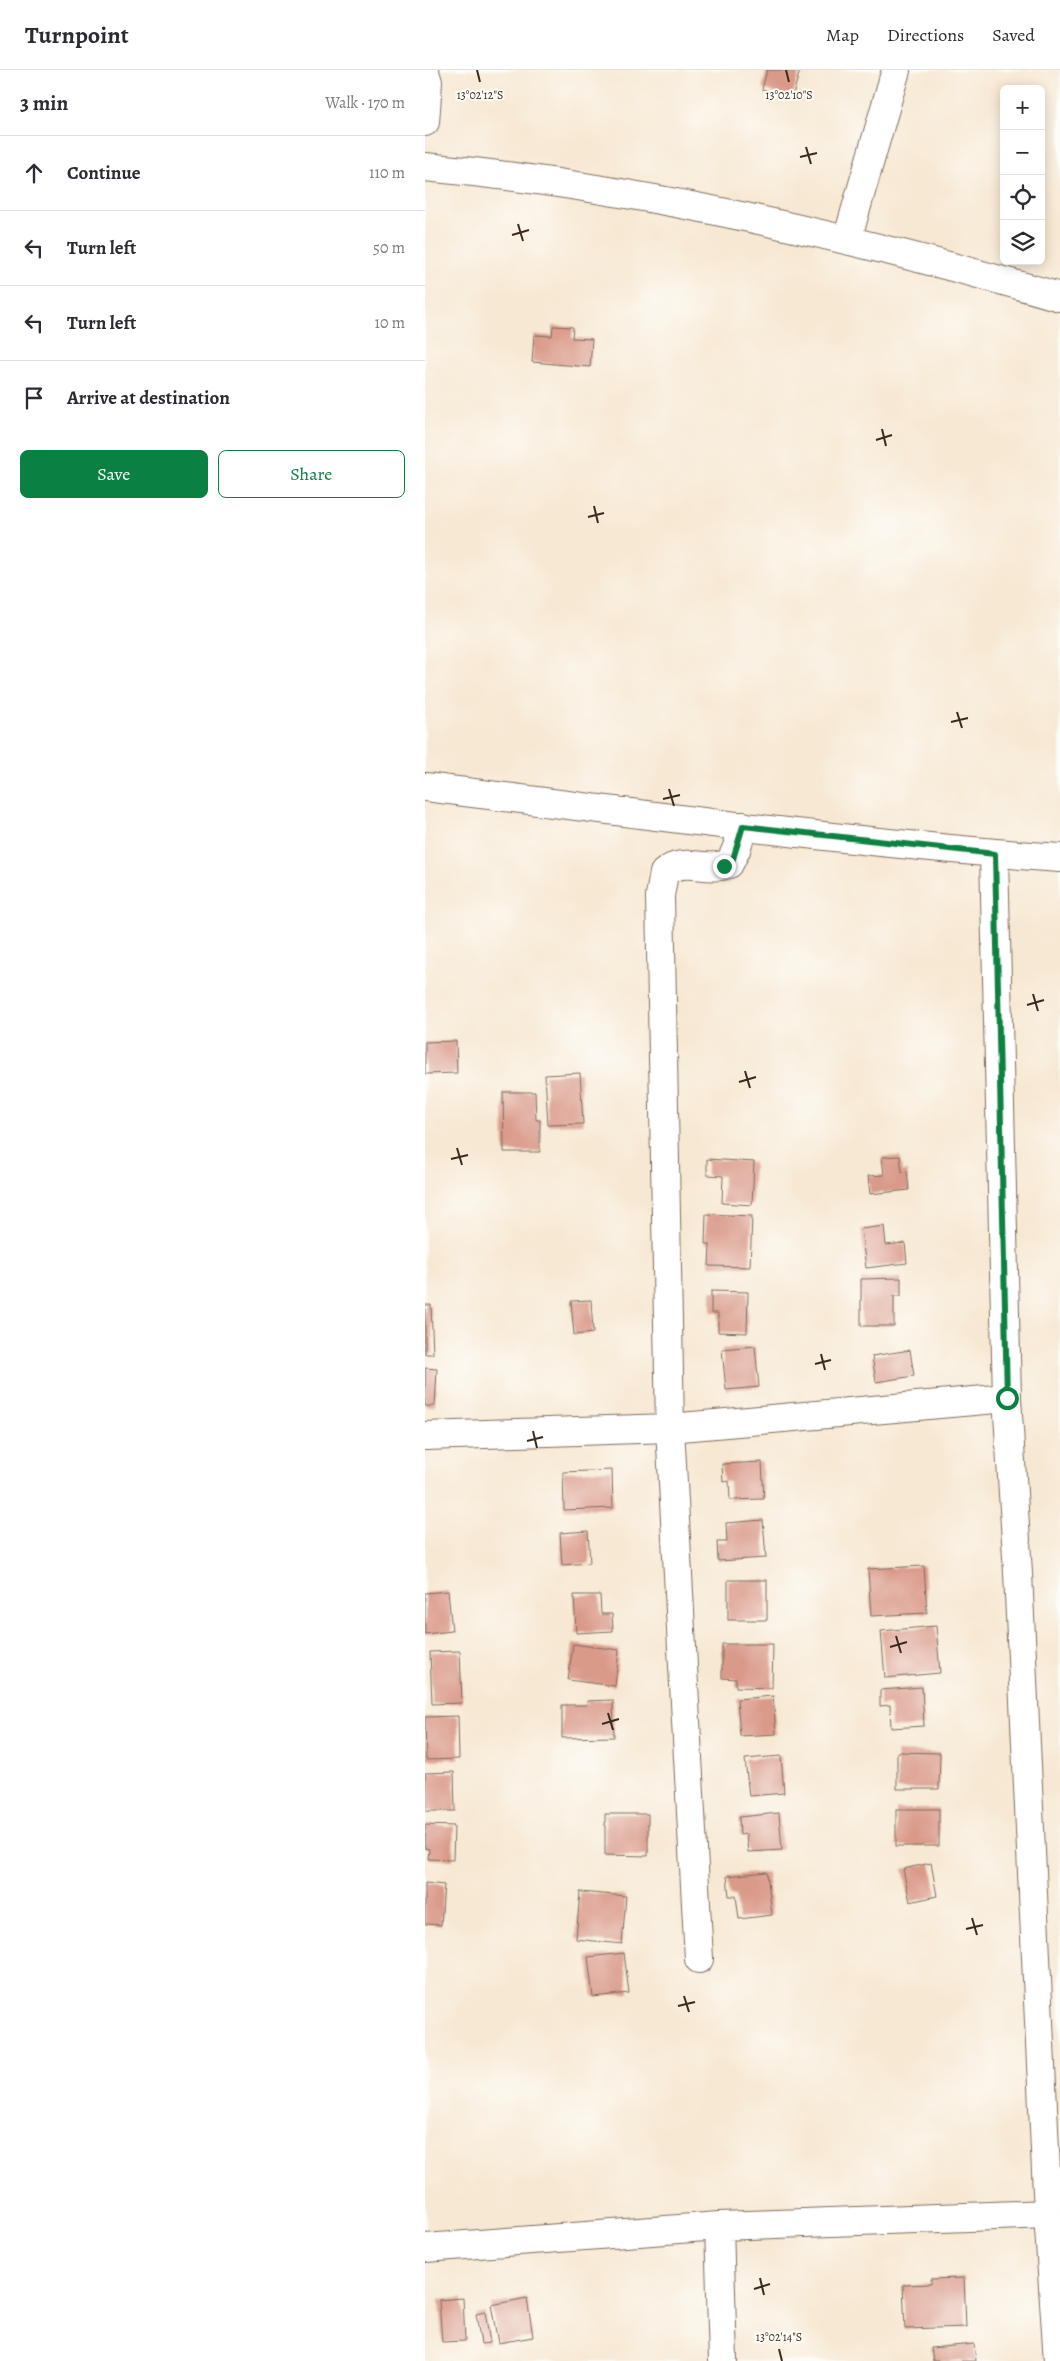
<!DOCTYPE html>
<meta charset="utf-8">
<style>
:root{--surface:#fff;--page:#f7f7f7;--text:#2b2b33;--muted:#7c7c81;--line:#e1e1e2;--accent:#0b8043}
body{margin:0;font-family:Alegreya,serif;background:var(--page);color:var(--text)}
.controls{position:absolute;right:15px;top:15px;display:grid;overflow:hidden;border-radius:8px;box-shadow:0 2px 12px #0003}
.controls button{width:45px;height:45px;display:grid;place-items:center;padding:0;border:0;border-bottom:1px solid var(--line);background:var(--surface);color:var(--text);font:25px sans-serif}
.stop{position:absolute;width:15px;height:15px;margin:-11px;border:4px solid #0b8043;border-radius:50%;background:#fff}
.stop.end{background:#0b8043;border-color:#fff;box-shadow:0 1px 5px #0008}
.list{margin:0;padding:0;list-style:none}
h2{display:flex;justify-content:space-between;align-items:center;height:65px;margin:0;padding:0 20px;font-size:21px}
h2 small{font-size:16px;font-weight:400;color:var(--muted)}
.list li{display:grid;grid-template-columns:32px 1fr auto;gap:15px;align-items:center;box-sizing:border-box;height:75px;padding:0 20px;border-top:1px solid var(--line)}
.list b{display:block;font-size:19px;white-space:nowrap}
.list em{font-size:16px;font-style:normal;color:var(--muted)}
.actions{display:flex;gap:10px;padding:15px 20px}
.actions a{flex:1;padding:11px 0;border:1px solid var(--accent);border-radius:8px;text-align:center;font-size:18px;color:var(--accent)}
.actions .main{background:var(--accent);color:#fff}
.icon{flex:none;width:28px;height:28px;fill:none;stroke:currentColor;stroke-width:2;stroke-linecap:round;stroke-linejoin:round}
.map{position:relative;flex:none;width:635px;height:2291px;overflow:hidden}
header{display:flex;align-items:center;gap:30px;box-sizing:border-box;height:70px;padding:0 25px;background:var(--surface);border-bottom:1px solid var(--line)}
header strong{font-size:24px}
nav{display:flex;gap:28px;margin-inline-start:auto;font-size:18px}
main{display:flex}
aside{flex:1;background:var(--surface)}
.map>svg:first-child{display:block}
</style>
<header>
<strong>Turnpoint</strong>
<nav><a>Map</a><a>Directions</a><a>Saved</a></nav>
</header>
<main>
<aside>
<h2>3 min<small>Walk · 170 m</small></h2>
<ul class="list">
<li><svg class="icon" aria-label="ahead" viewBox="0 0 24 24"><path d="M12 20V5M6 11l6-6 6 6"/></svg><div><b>Continue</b></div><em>110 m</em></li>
<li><svg class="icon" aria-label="left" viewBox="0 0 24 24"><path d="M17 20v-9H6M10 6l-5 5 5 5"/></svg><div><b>Turn left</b></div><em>50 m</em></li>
<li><svg class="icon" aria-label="left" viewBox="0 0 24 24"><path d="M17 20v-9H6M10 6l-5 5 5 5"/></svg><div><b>Turn left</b></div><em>10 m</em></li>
<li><svg class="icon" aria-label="arrive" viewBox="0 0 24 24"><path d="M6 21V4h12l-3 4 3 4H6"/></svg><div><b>Arrive at destination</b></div></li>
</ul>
<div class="actions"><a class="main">Save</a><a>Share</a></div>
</aside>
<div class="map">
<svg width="635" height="2291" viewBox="0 0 635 2291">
<rect width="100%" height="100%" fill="#fdfcf7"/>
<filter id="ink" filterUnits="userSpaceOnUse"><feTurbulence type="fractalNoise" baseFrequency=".02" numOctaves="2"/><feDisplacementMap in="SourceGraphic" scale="10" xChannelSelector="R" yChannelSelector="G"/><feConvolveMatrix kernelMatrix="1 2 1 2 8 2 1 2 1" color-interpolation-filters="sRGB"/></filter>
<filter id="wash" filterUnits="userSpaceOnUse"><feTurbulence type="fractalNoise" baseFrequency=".0096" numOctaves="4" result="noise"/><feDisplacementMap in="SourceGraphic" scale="20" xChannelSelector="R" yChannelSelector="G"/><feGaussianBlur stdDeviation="1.12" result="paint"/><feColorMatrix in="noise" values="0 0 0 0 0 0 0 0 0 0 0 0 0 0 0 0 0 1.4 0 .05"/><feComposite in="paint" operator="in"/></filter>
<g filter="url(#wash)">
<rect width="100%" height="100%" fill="#f7e8d3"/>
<g id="blocks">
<g fill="#da9a8a">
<polygon points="342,0 375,0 367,28 337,19"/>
<polygon points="128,256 148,257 147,268 167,269 165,297 107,292 109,265 127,266"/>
<polygon points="31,971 32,1003 0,1004 0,972"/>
<polygon points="155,1003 158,1054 123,1055 120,1005"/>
<polygon points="78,1022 110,1022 111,1050 115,1050 115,1082 79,1082"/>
<polygon points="475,1086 477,1102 482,1101 484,1120 445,1124 443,1106 459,1105 457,1087"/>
<polygon points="282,1089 329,1092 327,1135 297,1133 298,1106 282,1105"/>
<polygon points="281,1144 327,1146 325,1197 284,1196 285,1174 280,1174"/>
<polygon points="459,1156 461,1175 480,1173 482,1193 441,1198 436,1159"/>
<polygon points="476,1208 476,1226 469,1226 469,1256 436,1256 436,1209"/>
<polygon points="286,1221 323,1222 322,1263 293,1262 293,1243 286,1243"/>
<polygon points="166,1230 168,1263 149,1265 146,1231"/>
<polygon points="0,1235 6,1235 8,1284 0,1284"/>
<polygon points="330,1276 334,1317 301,1320 297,1279"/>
<polygon points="485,1280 489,1306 451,1312 447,1286"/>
<polygon points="0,1298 12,1299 10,1336 0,1336"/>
<polygon points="337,1392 339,1429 305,1430 304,1411 298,1412 297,1394"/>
<polygon points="187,1400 188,1438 139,1440 138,1402"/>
<polygon points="338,1450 341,1488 293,1491 292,1472 302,1472 301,1453"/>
<polygon points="163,1461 165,1493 137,1495 135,1463"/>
<polygon points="499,1496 502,1543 446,1546 443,1499"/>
<rect x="303" y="1510" width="39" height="40"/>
<polygon points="23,1521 27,1561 0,1564 0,1523"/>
<polygon points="149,1525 175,1525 176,1544 187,1544 188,1561 151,1563"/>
<polygon points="511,1556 515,1603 460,1608 456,1561"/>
<polygon points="148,1574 194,1580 190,1616 143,1610"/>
<polygon points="297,1574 348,1574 347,1618 311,1617 311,1609 297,1608"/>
<polygon points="35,1581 37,1633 7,1634 5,1582"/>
<polygon points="497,1617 499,1656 466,1658 465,1635 455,1636 455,1620"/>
<polygon points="348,1626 351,1664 315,1666 312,1629"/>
<polygon points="188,1630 189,1667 137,1668 137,1635 162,1635 162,1631"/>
<polygon points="33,1646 34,1689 1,1690 0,1647"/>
<polygon points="472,1682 515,1683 514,1719 472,1719"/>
<polygon points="356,1686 359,1723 324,1726 320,1689"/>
<polygon points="29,1702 30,1741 0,1741 0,1703"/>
<rect x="471" y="1739" width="43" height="37"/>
<polygon points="354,1743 357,1780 323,1782 321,1764 315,1765 314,1747"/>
<polygon points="180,1744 223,1744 223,1786 180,1785"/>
<polygon points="0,1755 29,1756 28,1790 3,1789 4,1779 0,1778"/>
<polygon points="506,1793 512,1826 485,1832 478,1799"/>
<polygon points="342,1802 347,1845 314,1849 311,1826 304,1826 302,1806"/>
<polygon points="0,1813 19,1815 16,1855 0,1854"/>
<polygon points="155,1822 201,1826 197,1874 151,1869"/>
<polygon points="199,1883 204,1923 168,1927 163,1887"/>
<polygon points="539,2208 541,2257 480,2259 478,2215 506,2214 506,2209"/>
<polygon points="38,2228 40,2271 17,2272 14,2230"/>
<polygon points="102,2228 108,2267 73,2273 66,2235"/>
<polygon points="60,2242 65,2273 56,2274 51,2244"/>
<polygon points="549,2274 551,2291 508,2291 506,2278"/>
</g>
</g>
</g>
<g filter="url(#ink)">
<use href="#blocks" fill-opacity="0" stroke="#7d6c5d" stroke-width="1"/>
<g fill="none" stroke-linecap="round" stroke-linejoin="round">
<g stroke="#7d6c5d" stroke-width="30">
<g id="minor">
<polyline points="0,2 3,12 0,52"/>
<path d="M0 97C215 117 427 167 635 227"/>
<polyline points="422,170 471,0"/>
<path d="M0 717C211 743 423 773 635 788"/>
<polyline points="569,784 582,1328 593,1503 623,2144 633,2291"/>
<polyline points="0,1366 245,1358 582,1328"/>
<path d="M274 1889 245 1358 235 826 239 803C257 786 282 802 304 794L311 780 318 756"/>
<polyline points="0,2178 294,2156"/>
<polyline points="298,2291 294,2156 623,2144"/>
</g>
</g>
<use href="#minor" stroke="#fff" stroke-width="28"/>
</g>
</g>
<g fill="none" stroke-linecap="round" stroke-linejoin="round" filter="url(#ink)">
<polyline stroke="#0b8043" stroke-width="6" points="299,796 308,789 318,756 570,784 582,1328"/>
</g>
<path fill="none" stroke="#3b2a1e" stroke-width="2" d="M52 0 55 12M361 0 364 12M381 77 386 94M375 87 392 83M93 154 98 171M87 165 104 160M457 359 461 376M451 370 467 365M169 436 173 453M163 447 179 443M532 642 537 658M526 652 543 648M244 719 249 736M238 729 255 725M608 924 613 941M602 935 619 930M320 1001 325 1018M314 1012 331 1007M32 1078 37 1095M26 1089 43 1085M396 1284 400 1300M390 1294 406 1290M108 1361 112 1378M102 1371 118 1367M471 1566 476 1583M465 1577 482 1572M183 1643 188 1660M177 1654 194 1649M547 1848 552 1865M541 1859 558 1855M259 1926 264 1942M253 1936 270 1932M335 2208 339 2225M329 2219 345 2214M354 2279 357 2291"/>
<g font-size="12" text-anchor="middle" fill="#3b2a1e" stroke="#fdfcf7" stroke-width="4" stroke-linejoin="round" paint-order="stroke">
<text x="55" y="29">13°02'12"S</text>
<text x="364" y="29">13°02'10"S</text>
<text x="354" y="2271">13°02'14"S</text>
</g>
</svg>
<div class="controls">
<button>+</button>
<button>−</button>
<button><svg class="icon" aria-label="locate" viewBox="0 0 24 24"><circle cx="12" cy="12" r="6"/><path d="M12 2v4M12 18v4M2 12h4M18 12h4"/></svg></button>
<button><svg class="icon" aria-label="layers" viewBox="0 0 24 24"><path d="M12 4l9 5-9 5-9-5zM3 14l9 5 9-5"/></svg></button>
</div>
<div class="stop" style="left:582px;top:1328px"></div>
<div class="stop end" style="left:299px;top:796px"></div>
</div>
</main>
